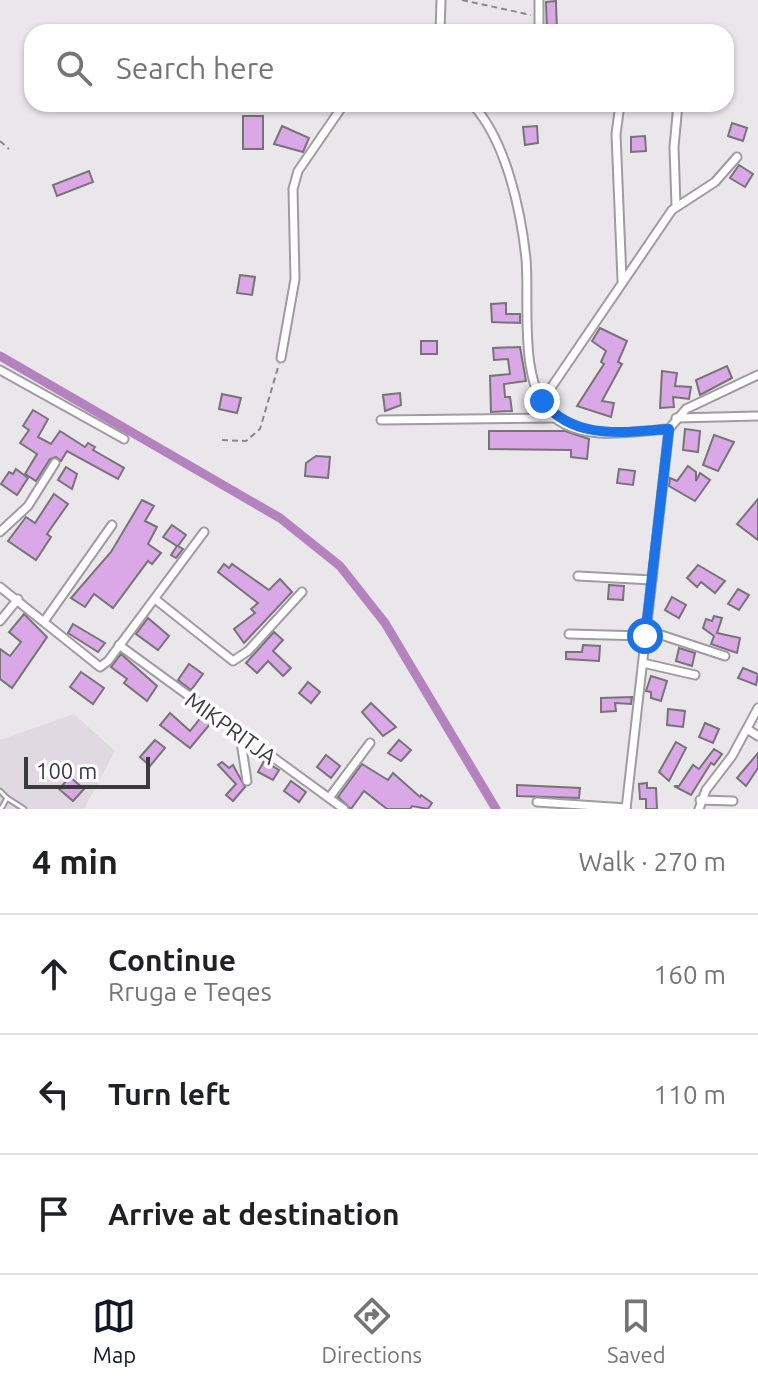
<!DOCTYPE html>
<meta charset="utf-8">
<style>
:root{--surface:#fff;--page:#f6f6f6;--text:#202124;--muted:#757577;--line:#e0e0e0;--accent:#111827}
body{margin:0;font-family:Ubuntu,sans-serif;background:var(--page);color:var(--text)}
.scale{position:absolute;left:24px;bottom:20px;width:126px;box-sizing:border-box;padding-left:8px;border:4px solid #3a393b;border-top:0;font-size:22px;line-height:28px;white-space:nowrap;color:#3a393b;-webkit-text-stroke:6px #fff;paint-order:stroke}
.stop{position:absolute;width:24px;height:24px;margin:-18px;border:6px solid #1a73e8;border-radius:50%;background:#fff}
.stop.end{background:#1a73e8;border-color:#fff;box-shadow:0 2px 8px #0008}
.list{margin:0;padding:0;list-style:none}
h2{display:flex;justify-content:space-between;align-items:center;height:104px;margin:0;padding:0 32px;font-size:34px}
h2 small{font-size:26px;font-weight:400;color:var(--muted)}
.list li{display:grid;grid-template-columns:52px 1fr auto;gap:24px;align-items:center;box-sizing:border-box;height:120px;padding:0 32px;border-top:2px solid var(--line)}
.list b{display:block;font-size:30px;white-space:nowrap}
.list p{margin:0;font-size:26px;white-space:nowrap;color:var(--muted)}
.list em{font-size:26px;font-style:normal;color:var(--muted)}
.icon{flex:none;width:44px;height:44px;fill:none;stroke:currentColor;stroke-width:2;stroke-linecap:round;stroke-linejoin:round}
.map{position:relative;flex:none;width:758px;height:809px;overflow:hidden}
.search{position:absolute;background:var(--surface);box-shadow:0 2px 6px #0004;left:24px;right:24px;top:24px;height:88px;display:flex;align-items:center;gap:20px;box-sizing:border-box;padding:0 28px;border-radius:24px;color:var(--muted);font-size:30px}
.sheet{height:464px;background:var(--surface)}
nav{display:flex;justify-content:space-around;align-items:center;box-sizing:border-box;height:112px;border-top:2px solid var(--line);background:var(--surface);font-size:22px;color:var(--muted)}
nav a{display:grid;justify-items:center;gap:4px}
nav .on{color:var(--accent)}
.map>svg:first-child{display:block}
</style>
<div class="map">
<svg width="758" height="809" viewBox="0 0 758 809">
<rect width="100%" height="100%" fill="#e9e7ea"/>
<polygon fill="#e1d9e2" points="74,714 115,751 84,809 0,809 0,740"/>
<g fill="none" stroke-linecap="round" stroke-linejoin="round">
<polyline stroke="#b482bf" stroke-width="9" points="0,356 280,518 340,566 385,623 496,809"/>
</g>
<g fill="#dba8e7" stroke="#767476" stroke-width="2">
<polygon points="556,1 557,32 547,32 546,2"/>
<rect x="243" y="116" width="20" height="33"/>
<polygon points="732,123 747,128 743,141 728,136"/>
<polygon points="282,126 309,138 303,152 274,144"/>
<polygon points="537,126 538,143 525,145 523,127"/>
<polygon points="645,136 646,151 631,152 631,137"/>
<polygon points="739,165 753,174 745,187 730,178"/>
<polygon points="89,171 93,182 57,196 53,185"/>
<polygon points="240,275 255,277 252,295 237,293"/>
<polygon points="506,303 506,314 520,314 520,323 492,322 491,304"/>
<polygon points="600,328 627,341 618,362 622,364 602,401 614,403 611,417 577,406 604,364 601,362 606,351 592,341"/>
<rect x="421" y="341" width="16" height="13"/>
<polygon points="520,347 526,381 504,384 505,397 510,397 512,411 491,412 490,376 510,374 508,359 494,360 493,348"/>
<polygon points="727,366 732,378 700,395 696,380"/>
<polygon points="662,371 677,373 675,386 691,387 689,399 673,397 674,407 660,408"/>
<polygon points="400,393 401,405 385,411 383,395"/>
<polygon points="222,394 241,398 237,413 219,409"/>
<polygon points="33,410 48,419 38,437 51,444 60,431 85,447 88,443 95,447 93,450 124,468 118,479 67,451 61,461 56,457 50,459 36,481 25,474 37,454 20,443 29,430 23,426"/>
<polygon points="685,429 700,431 698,452 683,450"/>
<polygon points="489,431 565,431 589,439 587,459 571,457 571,450 489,449"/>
<polygon points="714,435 734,442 718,471 703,465"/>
<polygon points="316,456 330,457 328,478 305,476 306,463"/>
<polygon points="688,466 696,472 696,481 700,473 710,480 695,501 669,486 670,478 677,481"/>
<polygon points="66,467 77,474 72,489 58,480"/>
<polygon points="16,469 28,478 17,495 1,484 9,472 13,474"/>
<polygon points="619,469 635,471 633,485 617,483"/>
<polygon points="54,494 68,504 47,534 51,537 36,560 8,541 26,517 35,523"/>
<polygon points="758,499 758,540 737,524"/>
<polygon points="142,500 154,506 145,521 157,527 148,544 161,553 152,564 148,561 113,608 94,594 85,607 71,598 111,552"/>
<polygon points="172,525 186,535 178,546 183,549 176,558 171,555 177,546 163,537"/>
<polygon points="224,564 229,568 232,564 269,590 280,579 292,592 244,643 234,629 255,613 251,609 258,603 218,572"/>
<polygon points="698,565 725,581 715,593 701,582 697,587 687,578"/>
<polygon points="609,585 624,586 623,600 608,599"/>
<polygon points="738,589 749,595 739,610 728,604"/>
<polygon points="672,597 686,605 679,618 665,610"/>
<polygon points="24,614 47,637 12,688 0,679 0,649 10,656 21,642 9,632"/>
<polygon points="714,616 722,618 717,633 740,638 737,653 711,644 714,636 703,628 706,619 712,621"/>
<polygon points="148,618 169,636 158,650 136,634"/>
<polygon points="73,624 105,643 98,652 68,633"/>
<polygon points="274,632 283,640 273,651 291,668 283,676 268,661 257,673 246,663"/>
<polygon points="583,645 600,646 599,661 566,659 566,652 582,652"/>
<polygon points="679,648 695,653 692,666 676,661"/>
<polygon points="121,654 157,686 147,701 124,683 127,679 111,667"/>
<polygon points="189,664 203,674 191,690 178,680"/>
<polygon points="743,668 758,674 756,685 738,678"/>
<polygon points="81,672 104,688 93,704 70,687"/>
<polygon points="651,676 667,681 661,701 651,698 651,692 646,691"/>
<polygon points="308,682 320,692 311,703 299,693"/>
<polygon points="632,697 631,704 615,703 616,711 601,712 601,698"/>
<polygon points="371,703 396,727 383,736 362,712"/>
<polygon points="668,709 685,711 683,727 667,725"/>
<polygon points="170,713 190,731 202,716 211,723 190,748 160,725"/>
<polygon points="705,723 719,729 713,743 699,737"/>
<polygon points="155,740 165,748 150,766 140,757"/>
<polygon points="399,740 411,750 401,761 388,753"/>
<polygon points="676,742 686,748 669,781 659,772"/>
<polygon points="714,749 722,754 714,765 711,763 691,795 674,786 679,786 693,765 699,769"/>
<polygon points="758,753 758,768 746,786 737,778"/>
<polygon points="326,755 340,766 331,778 317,767"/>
<polygon points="264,761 279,770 273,780 258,772"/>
<polygon points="222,762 229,768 233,765 245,787 233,801 226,795 236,784 218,765"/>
<polygon points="362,764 388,780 393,773 420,797 421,795 432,803 428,809 412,806 410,809 387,809 364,791 351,809 338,797"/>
<polygon points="70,777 84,789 73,801 59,789"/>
<polygon points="291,781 306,792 299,802 284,791"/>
<polygon points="647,783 647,788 656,788 657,809 646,809 646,799 640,799 639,784"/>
<polygon points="517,785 580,788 579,798 517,796"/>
</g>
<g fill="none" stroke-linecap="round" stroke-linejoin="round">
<g stroke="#9e9c9f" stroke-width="7">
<g id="service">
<polyline points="0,791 7,798"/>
<polyline points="1,809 7,798 24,809"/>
</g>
</g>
<g stroke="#9e9c9f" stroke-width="11">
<g id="minor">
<polyline points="440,32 441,0"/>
<polyline points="539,32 539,0"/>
<path d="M472 104C506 140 521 211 526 259 530 304 517 386 555 418 585 442 635 431 669 429"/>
<polyline points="620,104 616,134 622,280"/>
<polyline points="478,110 493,104"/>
<polyline points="676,206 674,147 678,104"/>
<polyline points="281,358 295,279 293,189 298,171 344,104"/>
<polyline points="0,370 124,439"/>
<polyline points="542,401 672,210 715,182 737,157"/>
<polyline points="676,418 758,416"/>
<polyline points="381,420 556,418"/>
<polyline points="0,532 28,506 55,463"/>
<polyline points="578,576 652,580"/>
<polyline points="0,587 100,667 108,661 204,532"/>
<polyline points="155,599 233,661 248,651 302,592"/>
<polyline points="45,620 112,525"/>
<polyline points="0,621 18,599"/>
<polyline points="646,630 725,656"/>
<polyline points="569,634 645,636"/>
<polyline points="119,645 344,809"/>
<polyline points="643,663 695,675"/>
<polyline points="747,729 758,736"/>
<polyline points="240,735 247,781"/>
<polyline points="329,798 370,743"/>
<polyline points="700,800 733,801"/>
<polyline points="537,802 626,808"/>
<polyline points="626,809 669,429 686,409 758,375"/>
<polyline points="699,809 706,790 732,756 758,708"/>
</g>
</g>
<g stroke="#89878a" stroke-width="2" stroke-dasharray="6 4" stroke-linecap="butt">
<polyline points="462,0 531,15"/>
<polyline points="0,141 9,149"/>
<polyline points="222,440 246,441 260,429 279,364"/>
</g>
<use href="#service" stroke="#fff" stroke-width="3"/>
<use href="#minor" stroke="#fff" stroke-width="7"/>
</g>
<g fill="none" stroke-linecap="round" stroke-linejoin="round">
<path stroke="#1a73e8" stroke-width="10" d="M542 401C575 441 623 432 669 429L645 636"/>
</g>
<g text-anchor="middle" stroke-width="7" stroke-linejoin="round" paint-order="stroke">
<g font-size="22" fill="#3a393b" stroke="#fff">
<text transform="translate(231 728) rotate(36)" y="8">MIKPRITJA</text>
</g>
</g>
</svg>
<div class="scale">100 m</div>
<div class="stop" style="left:645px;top:636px"></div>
<div class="stop end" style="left:542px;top:401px"></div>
<div class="search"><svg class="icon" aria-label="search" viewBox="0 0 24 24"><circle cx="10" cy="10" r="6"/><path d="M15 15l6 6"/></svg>Search here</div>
</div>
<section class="sheet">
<h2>4 min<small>Walk · 270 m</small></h2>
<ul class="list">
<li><svg class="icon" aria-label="ahead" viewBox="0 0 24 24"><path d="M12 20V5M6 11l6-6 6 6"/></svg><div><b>Continue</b><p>Rruga e Teqes</p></div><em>160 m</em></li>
<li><svg class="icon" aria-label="left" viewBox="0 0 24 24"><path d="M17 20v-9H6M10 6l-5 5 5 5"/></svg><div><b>Turn left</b></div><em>110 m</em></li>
<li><svg class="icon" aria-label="arrive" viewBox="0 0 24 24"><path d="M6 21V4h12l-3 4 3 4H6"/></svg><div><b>Arrive at destination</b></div></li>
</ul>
</section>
<nav>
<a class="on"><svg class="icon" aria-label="map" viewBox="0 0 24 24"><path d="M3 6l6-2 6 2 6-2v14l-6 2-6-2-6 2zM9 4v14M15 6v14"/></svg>Map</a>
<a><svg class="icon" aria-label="directions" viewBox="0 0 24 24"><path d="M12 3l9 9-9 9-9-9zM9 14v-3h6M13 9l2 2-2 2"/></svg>Directions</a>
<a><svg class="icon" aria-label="saved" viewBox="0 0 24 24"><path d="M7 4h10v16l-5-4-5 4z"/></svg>Saved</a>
</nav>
